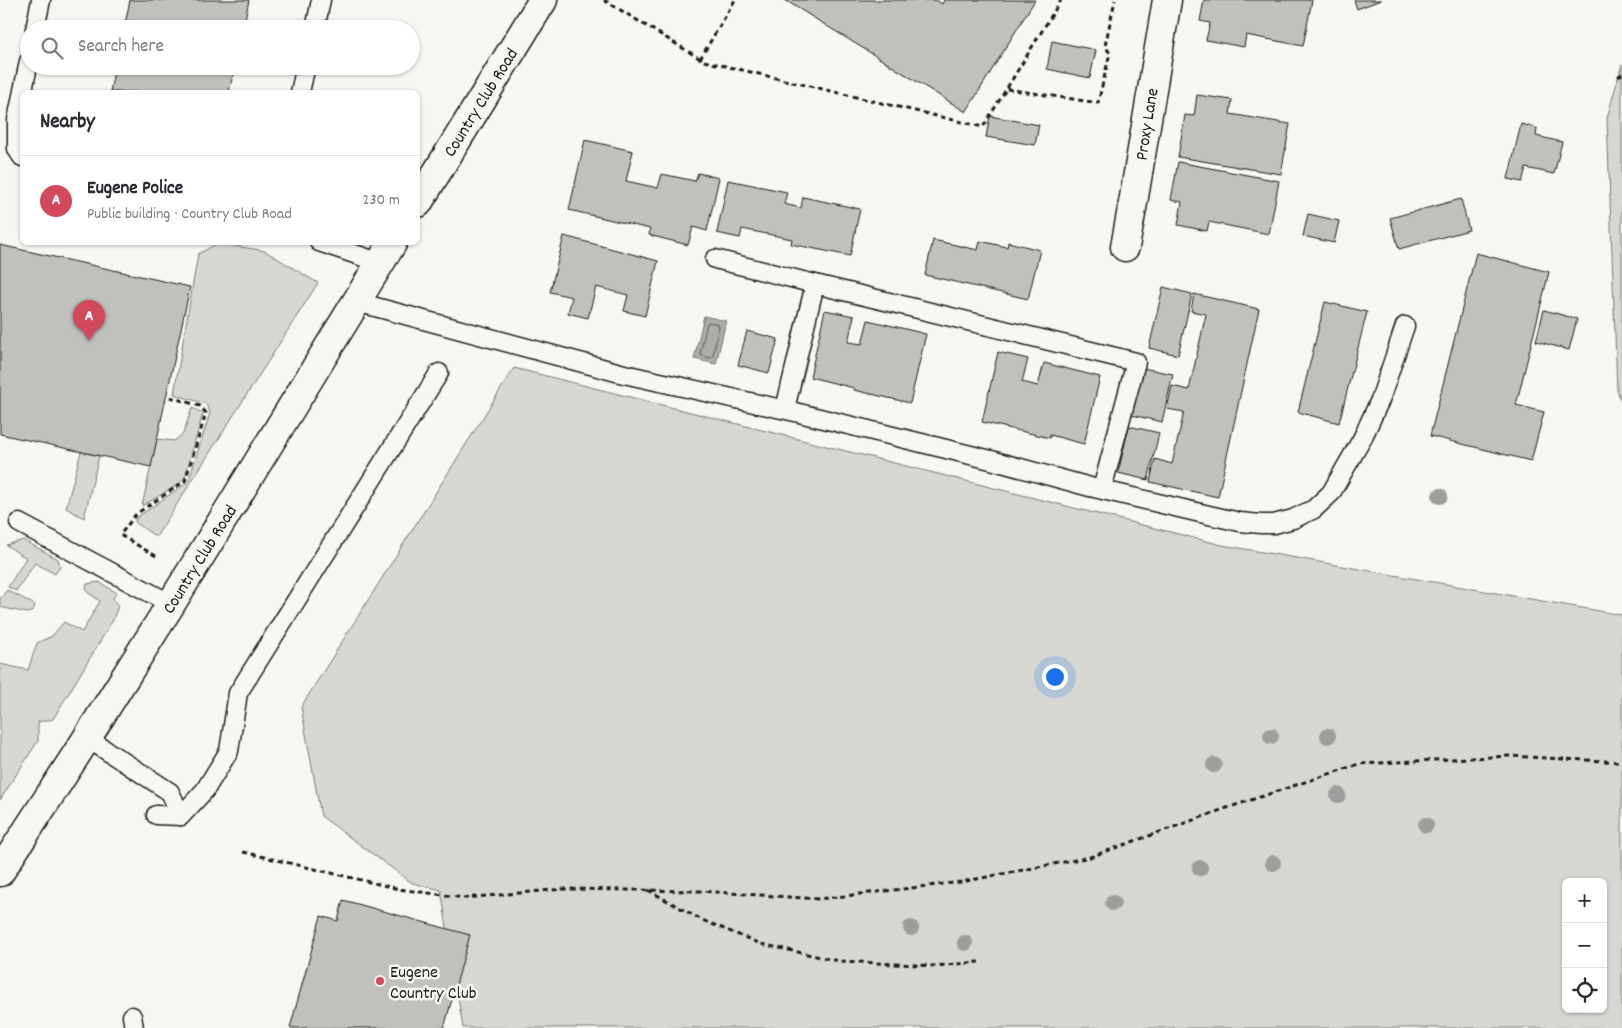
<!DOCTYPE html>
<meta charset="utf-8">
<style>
:root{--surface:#fff;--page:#f2f2f3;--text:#2b2b33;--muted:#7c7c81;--line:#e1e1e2;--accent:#d1495b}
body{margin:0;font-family:Dekko,sans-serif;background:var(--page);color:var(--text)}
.controls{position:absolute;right:15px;bottom:15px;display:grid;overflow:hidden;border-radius:8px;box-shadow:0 1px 4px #0004}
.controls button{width:45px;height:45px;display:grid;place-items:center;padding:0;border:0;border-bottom:1px solid var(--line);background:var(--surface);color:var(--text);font:25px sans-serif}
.you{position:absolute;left:1054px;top:676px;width:18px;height:18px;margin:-12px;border:4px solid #fff;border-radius:50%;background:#1a73e8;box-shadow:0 0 0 8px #1a73e833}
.badge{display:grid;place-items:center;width:32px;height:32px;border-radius:50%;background:var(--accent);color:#fff;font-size:16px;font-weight:700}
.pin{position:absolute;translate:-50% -41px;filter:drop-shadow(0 1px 2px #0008)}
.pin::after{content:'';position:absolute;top:26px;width:18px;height:15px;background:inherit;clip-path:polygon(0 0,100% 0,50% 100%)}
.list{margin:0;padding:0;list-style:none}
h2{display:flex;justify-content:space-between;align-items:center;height:65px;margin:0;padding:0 20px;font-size:21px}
h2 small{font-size:16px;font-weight:400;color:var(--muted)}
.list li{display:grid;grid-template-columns:32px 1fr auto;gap:15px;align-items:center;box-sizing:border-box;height:90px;padding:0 20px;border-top:1px solid var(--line)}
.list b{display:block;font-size:19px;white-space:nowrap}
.list p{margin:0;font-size:16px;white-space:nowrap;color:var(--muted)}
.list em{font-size:16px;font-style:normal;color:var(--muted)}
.icon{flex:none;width:28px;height:28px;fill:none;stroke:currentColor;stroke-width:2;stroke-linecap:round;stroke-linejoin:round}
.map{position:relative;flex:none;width:1622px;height:1028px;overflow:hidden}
.search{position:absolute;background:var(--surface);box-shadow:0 1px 4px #0004;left:20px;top:20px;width:400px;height:55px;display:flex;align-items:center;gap:12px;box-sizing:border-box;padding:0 18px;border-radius:28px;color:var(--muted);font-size:19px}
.panel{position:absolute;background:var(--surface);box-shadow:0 1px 4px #0004;left:20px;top:90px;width:400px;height:155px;border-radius:8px}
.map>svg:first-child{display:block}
</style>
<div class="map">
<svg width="1622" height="1028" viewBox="0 0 1622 1028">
<rect width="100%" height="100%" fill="#f6f6f2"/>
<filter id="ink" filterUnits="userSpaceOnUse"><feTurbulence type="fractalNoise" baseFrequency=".02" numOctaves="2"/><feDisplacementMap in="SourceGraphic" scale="10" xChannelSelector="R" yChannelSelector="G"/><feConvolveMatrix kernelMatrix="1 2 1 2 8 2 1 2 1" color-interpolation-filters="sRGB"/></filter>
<g filter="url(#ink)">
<g fill="#d6d6d2" stroke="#797977" fill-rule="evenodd">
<polygon points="1622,64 1622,404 1617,390 1607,118"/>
<polygon points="218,243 265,251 318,283 156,537 135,522 136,518 188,482 210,413 206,404 174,394 198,254"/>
<path d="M514 368 1222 545 1622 615V1028H463L441 890 412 883 321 816 301 707ZM1566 882H1603V1009H1566Z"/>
<polygon points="192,408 203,413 185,477 179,484 142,506 157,439 174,441 183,434"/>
<polygon points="81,452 99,456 84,518 66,508"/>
<polygon points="23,540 58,559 60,567 55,574 35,563 16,591 8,587 26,558 6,545"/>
<polygon points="99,582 117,593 113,598 118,606 113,620 53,719 38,722 38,741 0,800 0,664 28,670 37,643 52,636 64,622 82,632 100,601 86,591 87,584"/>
<polygon points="7,590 35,605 33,611 27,613 0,607 0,599"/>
</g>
<polygon fill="#acaca9" stroke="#727271" points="704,316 726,321 716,364 694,359"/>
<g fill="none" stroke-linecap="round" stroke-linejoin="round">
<polygon stroke="#565654" stroke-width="1" points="709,322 718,324 719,326 713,356 711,358 702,356 700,354 707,324"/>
</g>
<g fill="#c0c0bd" stroke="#1c1c1c">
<polygon points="130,0 249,0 243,29 124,29"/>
<polygon points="785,0 936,0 942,4 944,0 1035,0 966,112"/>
<polygon points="1204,0 1312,0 1303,46 1246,35 1244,47 1206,40 1210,23 1200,21"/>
<polygon points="1354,0 1381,0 1357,9"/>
<polygon points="1052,41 1096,50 1090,78 1047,69"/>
<polygon points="115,66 235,66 229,92 110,92"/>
<polygon points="1197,95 1232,100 1230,114 1290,124 1281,174 1178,157 1185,115 1194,116"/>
<polygon points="990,116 1039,125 1035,145 986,137"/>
<polygon points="1521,124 1537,128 1536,136 1562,142 1554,174 1526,168 1522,182 1508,179"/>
<polygon points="585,140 633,151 626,181 658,188 662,174 695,181 698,173 719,178 707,231 693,227 688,245 649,235 650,229 569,210"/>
<polygon points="1178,162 1279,181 1269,234 1209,222 1207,231 1178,225 1182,202 1171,200"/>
<polygon points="728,180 787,192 784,204 801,208 803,197 860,209 850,256 791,244 792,239 742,229 740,238 717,233"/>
<polygon points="1461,199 1469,230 1399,249 1390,218"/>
<polygon points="1308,214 1339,221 1334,243 1303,236"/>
<polygon points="564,236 658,261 645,316 624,311 628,295 596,287 588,318 568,313 572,297 550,292"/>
<polygon points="933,240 978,250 980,241 1007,247 1008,242 1040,250 1028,299 925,275"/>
<polygon points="0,245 190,287 151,467 0,434"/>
<polygon points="1476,253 1549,272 1516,405 1544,412 1531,461 1430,436"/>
<polygon points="1163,287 1192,294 1178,355 1149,348"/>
<polygon points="1194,294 1259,309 1218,497 1150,482 1155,459 1172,464 1184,412 1167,409 1172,386 1189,390 1206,314 1191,311"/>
<polygon points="1325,302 1367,312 1339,423 1298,412"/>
<polygon points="825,310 854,316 848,342 862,344 868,320 926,334 910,403 854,390 854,388 810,377"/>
<polygon points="1544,310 1577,319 1569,350 1536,341"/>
<polygon points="747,331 778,339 769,373 738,365"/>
<polygon points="998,352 1028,359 1022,382 1038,386 1044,363 1100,377 1084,444 1050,435 1050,438 982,422"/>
<polygon points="1143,368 1173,374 1162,422 1132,415"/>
<polygon points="1129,426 1159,433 1148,480 1118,473"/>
<polygon points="343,900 470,935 444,1028 290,1028 321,916 338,921"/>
</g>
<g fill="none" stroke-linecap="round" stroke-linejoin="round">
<g stroke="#1c1c1c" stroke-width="21">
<g id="lane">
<polyline points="35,29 41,0"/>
<polyline points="315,29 321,0"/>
<polyline points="300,92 306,66"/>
<polyline points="22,157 17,149 17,120 29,61"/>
<polyline points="319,242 381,263"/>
<polyline points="715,259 815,284"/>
<polyline points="357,302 624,374 795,412 991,460 1090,487 1213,516 1240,522 1261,524 1274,524 1293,519 1314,509 1331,493 1362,439 1380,400 1405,326"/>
<polyline points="785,409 815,284 1136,362 1102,489"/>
<polyline points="19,523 171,604"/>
<polyline points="87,738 170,792 181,816"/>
<polyline points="156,815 181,816 205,790 229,751 238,693 439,373"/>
<polyline points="132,1016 134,1028"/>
</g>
</g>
<g stroke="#1c1c1c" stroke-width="31">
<polyline id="street" points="1125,247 1133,203 1167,0"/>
</g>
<g stroke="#1c1c1c" stroke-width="31">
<g id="secondary">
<polyline points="418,203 543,0"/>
<polyline points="0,872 87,738 171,604 393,242"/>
</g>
</g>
<g stroke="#1c1c1c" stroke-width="3" stroke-dasharray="5 4" stroke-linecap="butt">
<polyline points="604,0 704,61 983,127 1061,0"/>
<polyline points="700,59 735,0"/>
<polyline points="1618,77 1622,74"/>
<polyline points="1007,89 1098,103 1110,53 1105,46 1115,0"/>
<polyline points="156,556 120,535 136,514 185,481 206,413 200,406 167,396"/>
<polyline points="243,852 399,889 465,898 563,889 700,891 819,899 961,882 1090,857 1227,808 1359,764 1509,756 1622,762"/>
<polyline points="648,890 702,920 761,944 839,961 935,966 979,962"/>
</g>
<use href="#lane" stroke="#f6f6f2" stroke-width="18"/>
<use href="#street" stroke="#f6f6f2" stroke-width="28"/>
<use href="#secondary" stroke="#f6f6f2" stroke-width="28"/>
</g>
<g fill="#9d9d9b">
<circle cx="1440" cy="496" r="8"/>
<circle cx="1271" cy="736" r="8"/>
<circle cx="1328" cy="736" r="8"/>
<circle cx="1214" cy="765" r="8"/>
<circle cx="1338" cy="795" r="8"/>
<circle cx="1426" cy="825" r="8"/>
<circle cx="1273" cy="863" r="8"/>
<circle cx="1200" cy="868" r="8"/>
<circle cx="1113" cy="903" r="8"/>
<circle cx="911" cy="928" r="8"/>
<circle cx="965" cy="943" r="8"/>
</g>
</g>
<circle fill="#d1495b" stroke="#f6f6f2" stroke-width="2" cx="380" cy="981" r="5"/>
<g text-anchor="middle" stroke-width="5" stroke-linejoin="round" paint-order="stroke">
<g font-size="18" fill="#1c1c1c" stroke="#f6f6f2">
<text transform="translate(480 102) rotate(-58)" y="6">Country Club Road</text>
<text transform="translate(1146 124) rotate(-81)" y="6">Proxy Lane</text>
<text transform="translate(199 559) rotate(-58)" y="6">Country Club Road</text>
</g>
<g font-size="18" fill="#1c1c1c" stroke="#f6f6f2" text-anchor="start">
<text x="390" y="977">Eugene<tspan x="390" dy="21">Country Club</tspan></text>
</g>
</g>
</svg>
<div class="controls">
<button>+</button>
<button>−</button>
<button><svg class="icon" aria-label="locate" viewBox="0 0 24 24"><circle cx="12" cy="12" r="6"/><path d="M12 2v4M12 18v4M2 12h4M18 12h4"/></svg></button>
</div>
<div class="you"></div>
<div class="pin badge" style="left:89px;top:341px">A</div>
<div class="search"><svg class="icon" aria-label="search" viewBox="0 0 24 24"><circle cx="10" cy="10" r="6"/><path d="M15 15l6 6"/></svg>Search here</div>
<section class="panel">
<h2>Nearby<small></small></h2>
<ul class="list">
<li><span class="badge">A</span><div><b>Eugene Police</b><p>Public building · Country Club Road</p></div><em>230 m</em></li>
</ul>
</section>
</div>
